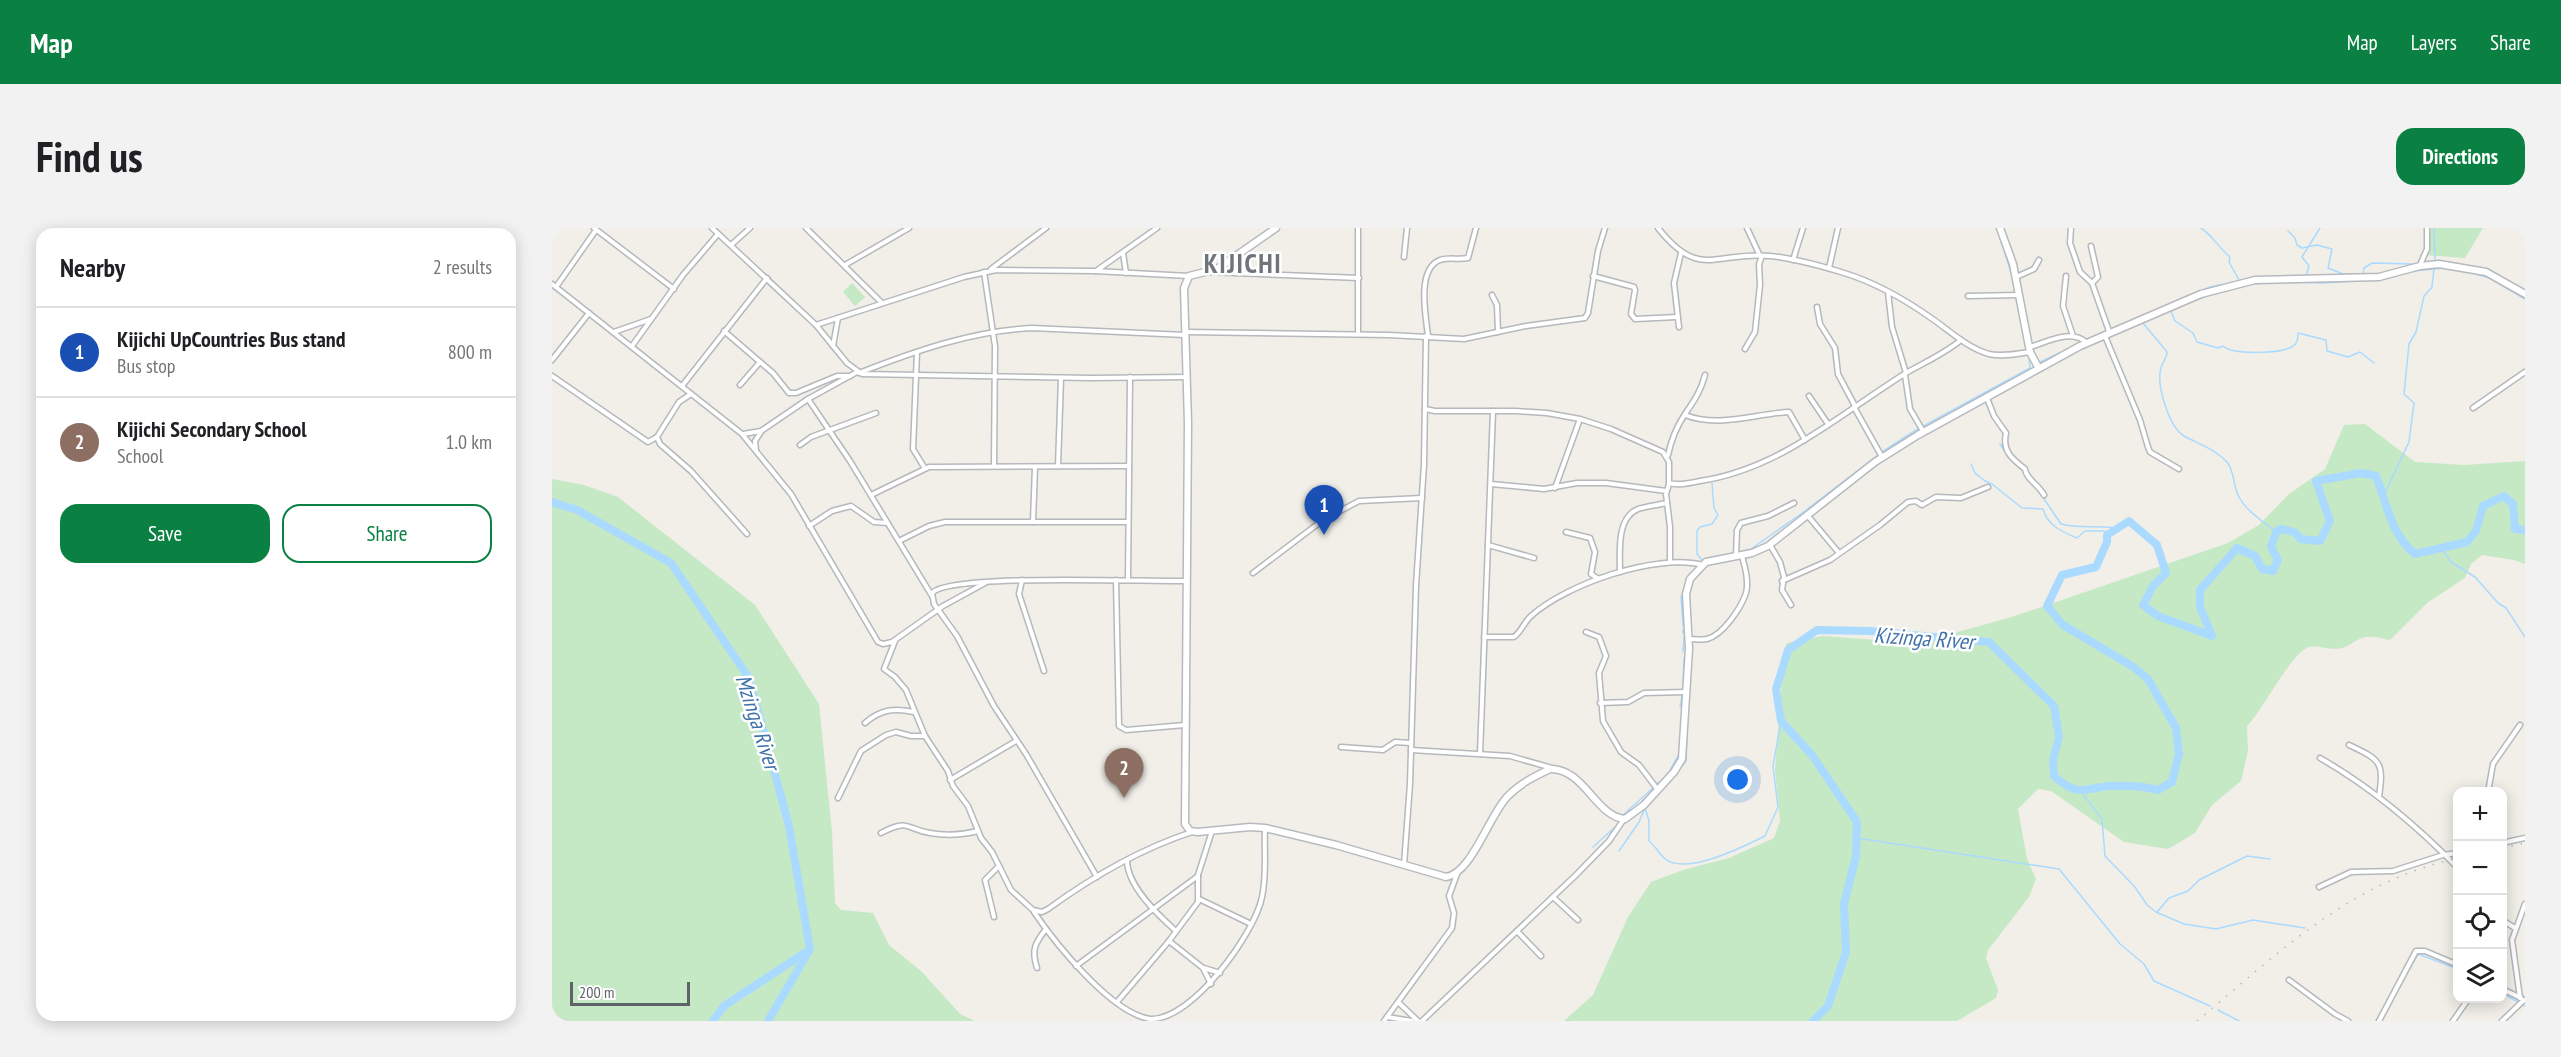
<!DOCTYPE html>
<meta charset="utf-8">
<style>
:root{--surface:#fff;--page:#f2f2f2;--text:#202124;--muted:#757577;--line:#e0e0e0;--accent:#0b8043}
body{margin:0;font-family:"PT Sans Narrow",sans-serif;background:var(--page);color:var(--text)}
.controls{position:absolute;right:18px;bottom:18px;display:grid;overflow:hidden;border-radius:12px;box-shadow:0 3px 15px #0003}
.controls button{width:54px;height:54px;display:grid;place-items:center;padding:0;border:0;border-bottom:2px solid var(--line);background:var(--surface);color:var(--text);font:30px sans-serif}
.scale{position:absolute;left:18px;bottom:15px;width:120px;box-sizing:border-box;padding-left:6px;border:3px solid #5f6368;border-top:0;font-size:16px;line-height:21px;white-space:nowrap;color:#5f6368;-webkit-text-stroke:4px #fff;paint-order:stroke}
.you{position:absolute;left:1186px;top:552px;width:21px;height:21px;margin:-15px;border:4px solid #fff;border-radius:50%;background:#1a73e8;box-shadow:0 0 0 9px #1a73e833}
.badge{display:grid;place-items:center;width:39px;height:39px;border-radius:50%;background:var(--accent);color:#fff;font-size:20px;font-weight:700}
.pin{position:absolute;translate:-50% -50px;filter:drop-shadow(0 2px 3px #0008)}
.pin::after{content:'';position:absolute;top:32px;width:21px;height:18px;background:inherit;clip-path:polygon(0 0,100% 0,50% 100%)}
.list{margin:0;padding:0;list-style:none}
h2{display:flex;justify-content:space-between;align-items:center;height:78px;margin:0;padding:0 24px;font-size:26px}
h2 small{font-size:20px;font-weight:400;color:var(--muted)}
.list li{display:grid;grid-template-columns:39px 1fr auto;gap:18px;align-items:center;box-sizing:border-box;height:90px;padding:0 24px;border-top:2px solid var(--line)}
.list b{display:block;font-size:22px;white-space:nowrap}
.list p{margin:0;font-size:20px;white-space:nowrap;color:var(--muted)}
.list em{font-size:20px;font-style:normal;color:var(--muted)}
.actions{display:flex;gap:12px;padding:18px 24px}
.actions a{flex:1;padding:14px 0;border:2px solid var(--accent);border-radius:18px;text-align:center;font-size:21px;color:var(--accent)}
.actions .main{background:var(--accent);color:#fff}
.icon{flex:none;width:33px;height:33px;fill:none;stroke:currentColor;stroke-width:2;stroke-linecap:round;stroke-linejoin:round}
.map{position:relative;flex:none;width:1973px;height:793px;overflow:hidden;border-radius:18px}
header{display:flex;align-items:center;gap:36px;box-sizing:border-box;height:84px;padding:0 30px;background:var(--accent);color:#fff}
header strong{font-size:28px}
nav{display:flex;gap:33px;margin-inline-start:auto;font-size:21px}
.intro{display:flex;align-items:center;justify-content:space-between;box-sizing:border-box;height:144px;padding:0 36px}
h1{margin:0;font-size:42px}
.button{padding:15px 27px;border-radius:18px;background:var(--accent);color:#fff;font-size:21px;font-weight:700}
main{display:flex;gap:36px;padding:0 36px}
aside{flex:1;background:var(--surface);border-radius:18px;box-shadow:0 3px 15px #0003}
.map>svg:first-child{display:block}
</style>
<header>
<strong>Map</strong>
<nav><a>Map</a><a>Layers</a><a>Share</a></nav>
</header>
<div class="intro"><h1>Find us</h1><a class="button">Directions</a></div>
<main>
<aside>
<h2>Nearby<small>2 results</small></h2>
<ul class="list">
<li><span class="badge" style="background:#1a4fb4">1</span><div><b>Kijichi UpCountries Bus stand</b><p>Bus stop</p></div><em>800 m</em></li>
<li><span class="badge" style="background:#8d6e63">2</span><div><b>Kijichi Secondary School</b><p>School</p></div><em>1.0 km</em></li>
</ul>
<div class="actions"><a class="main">Save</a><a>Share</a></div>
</aside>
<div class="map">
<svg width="1973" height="793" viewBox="0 0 1973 793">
<rect width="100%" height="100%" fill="#f1efe8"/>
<g fill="#c5e8c5">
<polygon points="1879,0 1931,0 1913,30 1874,27"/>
<polygon points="300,55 313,69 303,78 291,64"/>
<path d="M1813 196 1863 234 1912 237 1973 233V336L1962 332 1930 327 1919 336 1913 350 1875 375 1838 412C1829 410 1818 407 1810 410 1803 412 1798 418 1790 420 1779 423 1768 417 1757 419 1740 423 1711 482 1695 498L1696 523 1689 553 1660 577 1643 605 1616 621 1572 614 1499 563 1486 561 1466 581 1475 631 1484 651 1477 669 1436 722 1434 730 1446 762 1444 770 1405 793H1012L1041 767 1076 689 1099 654 1131 642 1177 630 1222 610 1228 593 1223 542 1232 422 1235 415 1270 408 1367 415 1463 388 1676 315 1707 297 1737 266 1773 241 1792 197Z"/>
<polygon points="0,251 32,257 66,269 203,377 267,476 280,604 283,675 289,682 321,685 337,717 370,744 408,786 423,793 0,793"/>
</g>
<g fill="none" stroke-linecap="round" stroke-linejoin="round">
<g stroke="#aadaff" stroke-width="1.5">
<polyline points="1445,0 1461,51"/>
<path d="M1649 0C1660 7 1667 20 1678 29L1677 34 1687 52"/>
<polyline points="1882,0 1883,35"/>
<polyline points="1736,3 1743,10 1745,17 1750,20 1765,17 1780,21 1776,40 1791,46 1811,46 1812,40 1820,35 1861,36"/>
<polyline points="1840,42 1862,37"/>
<polyline points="1861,43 1894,40"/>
<polyline points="1920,45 1938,50 1973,71"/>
<polyline points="1754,48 1757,38 1750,29 1768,0"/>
<polyline points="1712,49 1752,48"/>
<polyline points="1742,54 1771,55 1800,53"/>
<polyline points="1700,56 1713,55"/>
<polyline points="1637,74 1655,68"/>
<polyline points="1607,81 1658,59 1684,54"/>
<path d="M1619 83 1623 93 1641 105 1645 114 1666 120 1671 118C1680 127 1731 126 1741 118 1745 116 1746 109 1746 105L1774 112 1775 123 1796 129 1808 124 1822 135"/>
<path d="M1591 95 1615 124C1615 131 1610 134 1609 140 1604 157 1617 199 1632 208 1647 216 1663 221 1675 234 1683 244 1681 259 1687 269 1694 283 1712 294 1724 304"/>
<polyline points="1557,109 1591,94"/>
<polyline points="1485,131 1488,134 1553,104"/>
<polyline points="1448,216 1457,230 1472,244"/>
<polyline points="1330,224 1364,202 1478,140 1477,129"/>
<path d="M1419 236 1423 245 1433 253 1440 256 1470 280 1491 281C1495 297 1510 304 1525 310L1533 303H1552L1555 307"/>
<polyline points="1160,255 1162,280 1166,287 1160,296 1148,299 1145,303 1145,326 1150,332 1196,322"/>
<path d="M1486 262 1509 296C1528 301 1545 297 1564 300"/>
<polyline points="1832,267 1857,214 1862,175 1852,166 1857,116 1864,104 1872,68 1880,59 1882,40"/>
<polyline points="1234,308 1330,233"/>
<polyline points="1199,321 1253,283 1326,227"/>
<polyline points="1890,321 1899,334 1923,349 1946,375 1954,380 1973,409"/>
<polyline points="1129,368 1131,398"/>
<polyline points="1131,401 1131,405"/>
<polyline points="1131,424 1132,408"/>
<polyline points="1131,460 1132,430"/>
<polyline points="1128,479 1130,467"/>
<polyline points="1118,542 1127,526"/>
<polyline points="1126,543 1134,533 1136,485"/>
<polyline points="1105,556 1107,554"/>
<polyline points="1529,564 1550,591 1553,628 1583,659 1595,677 1604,684 1632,696 1664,701 1701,692 1753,700"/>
<path d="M1093 580 1097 593V613C1104 618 1106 625 1112 630 1132 649 1193 618 1213 608L1226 579 1221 538 1229 493"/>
<polyline points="1071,587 1101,560"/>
<polyline points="1305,610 1507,641 1568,716 1592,736 1602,753 1658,778"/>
<polyline points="1041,619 1062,600"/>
<polyline points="1067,623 1087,594 1093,580"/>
<polyline points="1605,684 1617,670 1636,663 1647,652 1695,628 1718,631"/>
<polyline points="1950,765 1973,778"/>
<polyline points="1841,771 1866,726 1906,741"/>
<polyline points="1666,782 1687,793"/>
</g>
<g stroke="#aadaff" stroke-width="8">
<polyline points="0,274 25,282 119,335 197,450 237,598 258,721 216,793"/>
<polyline points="161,793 172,778 257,722"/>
<path d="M1261 793 1276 778 1294 724 1292 676 1304 628 1305 594 1260 527 1229 493 1224 461 1236 422 1265 402 1317 403 1437 414 1502 478 1507 509 1501 532 1502 548C1527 570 1531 560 1559 558 1575 557 1591 558 1606 562L1620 554 1627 526 1624 500 1596 451 1580 438 1511 397 1495 378 1510 347 1544 339 1555 314V307L1577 293 1605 317 1614 345 1601 358 1591 377 1606 388 1660 408 1648 379V362L1685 320 1703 328 1710 341 1721 343 1726 332 1719 319 1724 304 1729 301 1742 304 1749 311 1768 313 1778 293 1764 253 1809 245 1824 248C1835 276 1839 307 1863 326L1915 314 1924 303 1931 278 1952 268 1961 276 1963 301 1973 302"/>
</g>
<g stroke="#b5b8bc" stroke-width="7">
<g id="street">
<polyline points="42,0 122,61"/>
<polyline points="160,0 264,97 295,135 310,146 539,150 635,149"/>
<polyline points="254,0 330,75"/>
<path d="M1106 0C1148 53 1163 23 1218 28 1242 30 1266 37 1289 44 1323 54 1354 72 1382 92 1399 104 1416 120 1437 126 1449 129 1465 126 1478 124"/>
<polyline points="1195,0 1208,28"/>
<polyline points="1519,0 1518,15 1528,44 1540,55 1558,106"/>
<polyline points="179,17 198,0"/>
<polyline points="1539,18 1546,49 1540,55"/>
<polyline points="571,25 574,45"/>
<polyline points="852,29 855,0"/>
<polyline points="1241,32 1251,0"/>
<polyline points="293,37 357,0"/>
<polyline points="1868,37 1875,21 1875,0"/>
<polyline points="1277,40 1286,0"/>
<polyline points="439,41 494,0"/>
<polyline points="544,43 605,0"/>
<polyline points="432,44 443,118 442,238"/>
<polyline points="657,44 807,50"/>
<polyline points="1041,48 1082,59 1083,62 1079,86 1083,91 1125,89"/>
<polyline points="1514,48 1511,78 1521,108"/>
<polyline points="1464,49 1482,41 1487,32"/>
<polyline points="0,56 190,206 239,266 326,414 331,416 340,414 391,378 433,355"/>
<polyline points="4,59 44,2"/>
<polyline points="1336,64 1340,99 1354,145"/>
<polyline points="940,67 945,77 946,104"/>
<polyline points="1416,68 1467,67"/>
<polyline points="1265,79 1268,96 1283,120 1286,146 1303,178"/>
<polyline points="264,97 412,49 444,42 543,43 637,48"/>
<polyline points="1127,99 1122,55 1129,25"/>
<polyline points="172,103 221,145 237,165 244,165 285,148 298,148"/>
<polyline points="62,104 99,91"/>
<polyline points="634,104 837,107 912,111 974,98 1033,90 1036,85 1046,23 1053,0"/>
<polyline points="806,106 806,0"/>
<path d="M876 108C874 89 864 41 888 32 897 29 907 32 916 30L924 0"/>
<polyline points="1553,108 1588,192 1596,219 1598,224 1627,241"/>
<polyline points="80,118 131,47 166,6"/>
<polyline points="281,118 286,90"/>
<path d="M1478 119C1495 114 1520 100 1535 115"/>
<polyline points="1193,121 1203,104 1208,57 1207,36 1210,28"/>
<polyline points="365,124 361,221 372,239"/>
<polyline points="0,132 37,85"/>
<path d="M307 145C363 123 420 103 480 100L633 107"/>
<polyline points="1353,147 1358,181 1371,203"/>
<polyline points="0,148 96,214 105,209"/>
<polyline points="188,157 208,134"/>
<polyline points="130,158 215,50"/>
<polyline points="139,166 127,174 105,209 108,216 139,243 195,306"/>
<polyline points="1257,168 1276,196"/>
<path d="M1435 170 1442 188 1454 205C1450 223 1460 231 1473 241 1474 251 1487 257 1492 267"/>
<polyline points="256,171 298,233 380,368"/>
<polyline points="1302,179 1330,229"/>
<polyline points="1921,180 1973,144"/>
<path d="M873 181 883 183H964L995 185 1028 191 1059 201 1111 224 1117 234V255C1126 258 1138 255 1148 253 1228 241 1288 186 1354 145 1373 134 1392 126 1409 112"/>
<path d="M1133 187C1167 200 1201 186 1237 184L1253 212"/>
<polyline points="191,206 209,203 256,171 305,144"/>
<polyline points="248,217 259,209 324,185"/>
<polyline points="204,222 203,213 209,204"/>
<path d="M1116 227C1119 213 1125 198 1133 186 1142 173 1149 163 1153 147"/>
<polyline points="506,238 509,150"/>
<polyline points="939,256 992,261 1025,255 1054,255 1114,263"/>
<polyline points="1117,256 1114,266 1118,299 1118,334"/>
<polyline points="1003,260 1028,191"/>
<polyline points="319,267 377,239 577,238"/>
<polyline points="1256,288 1287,325"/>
<polyline points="481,294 483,239"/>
<polyline points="257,298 280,283 299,278 322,294 335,295"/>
<polyline points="1014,304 1038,310 1043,324 1039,346 1045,350"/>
<polyline points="347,313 377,298 393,294 576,294"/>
<polyline points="936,317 982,330"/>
<polyline points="1218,317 1228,334 1232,349 1230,362 1239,377"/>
<polyline points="1184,328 1185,302 1189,295 1216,288 1242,275"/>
<path d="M1068 344C1068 325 1064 290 1086 281 1095 278 1106 277 1115 275"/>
<polyline points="701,345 771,292 807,273 870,270"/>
<polyline points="470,352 467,366 492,443"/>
<polyline points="564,352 567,498 574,502 633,497"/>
<polyline points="576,352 578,149"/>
<polyline points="1230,353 1278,332 1328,297 1356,274 1364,273 1370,277 1384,269 1409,270 1436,259"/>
<polyline points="1034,404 1047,409 1054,428 1047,445 1051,493 1069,524 1087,537 1106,562"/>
<path d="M932 409H962C970 403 972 394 979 388 1015 356 1103 325 1151 337"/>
<path d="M1137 411C1142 411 1150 412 1155 411 1171 407 1189 380 1194 365 1197 353 1193 339 1190 328"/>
<path d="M343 413 332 441 343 449 354 462 373 508 396 543 401 558 416 578 429 610 440 624 459 662 481 682 490 684 496 681C540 649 588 621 640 604"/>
<polyline points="1048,475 1076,474 1092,465 1134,464"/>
<path d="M313 495C329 481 342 480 362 484"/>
<path d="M1797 517C1829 532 1832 534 1827 569"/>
<polyline points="789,519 831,522 843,514 859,515"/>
<polyline points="859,522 958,528 1000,540"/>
<polyline points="928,526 941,183"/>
<path d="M1768 530C1817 558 1866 599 1906 640"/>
<polyline points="398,552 464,513"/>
<polyline points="1936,564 1941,536 1968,497"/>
<polyline points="286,570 309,523 334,507 344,504 359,508 373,508"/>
<path d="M329 605C357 590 354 601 378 605 395 608 410 607 426 603"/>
<polyline points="1950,615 1973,610"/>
<path d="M575 632C575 658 606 687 624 703"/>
<polyline points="852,637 858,556 864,358 872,236 874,108"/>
<path d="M545 649 474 526 442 478 405 408 382 376 380 365C398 345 596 354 634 353"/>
<polyline points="1767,659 1799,644 1841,643 1891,627 1906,625"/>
<polyline points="1001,669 1026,692"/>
<polyline points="647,671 699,696"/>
<path d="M482 684C503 715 559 785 598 791 640 793 703 705 710 669 715 647 712 623 713 600"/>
<polyline points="442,689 433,652 447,638"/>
<polyline points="1950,692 1963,700"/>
<polyline points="965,703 989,728"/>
<polyline points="617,713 651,740 659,756"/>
<polyline points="524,738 646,648"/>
<path d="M485 740C479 722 483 715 494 701"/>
<polyline points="652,740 668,745"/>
<polyline points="1737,752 1783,786 1796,793"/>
<polyline points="1950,761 1969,770"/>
<polyline points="1968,770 1960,712 1973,676"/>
<polyline points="565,774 617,713 646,674 646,647 660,603"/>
<polyline points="847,775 866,793"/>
<polyline points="835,789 860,793"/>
<polyline points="832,793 900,700 902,685 897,668 905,646"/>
<polyline points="870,793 1024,647 1057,613 1072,591"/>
<polyline points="1827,793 1864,723 1873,723 1906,737"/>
<polyline points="1901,793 1917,770"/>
<polyline points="1950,793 1972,772"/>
</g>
</g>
<g stroke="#b6babf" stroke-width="9">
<g id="secondary">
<path d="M724 0 665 41 637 48 632 60 636 195 633 596 638 603 646 604 698 599 713 600 784 617 894 649C919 646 937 588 955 569 967 556 983 548 998 541 1032 540 1044 589 1073 591L1092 577 1122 544 1130 531 1137 421 1134 366 1138 351 1154 334 1200 325 1216 318 1323 234 1366 207 1528 118 1649 66 1703 52 1827 49 1868 38 1887 36 1934 44 1973 66"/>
<polyline points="1448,0 1461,36 1478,124 1486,139"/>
</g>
</g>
<use href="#street" stroke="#fff" stroke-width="4"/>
<use href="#secondary" stroke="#fff" stroke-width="6"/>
<g stroke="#b6b7b8" stroke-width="1.5" stroke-dasharray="1.5 8" stroke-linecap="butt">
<polyline points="1950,620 1973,615"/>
<path d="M1645 793C1728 724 1796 655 1906 630"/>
</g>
</g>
<g text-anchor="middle" stroke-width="5" stroke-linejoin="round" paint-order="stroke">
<g font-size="22" font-style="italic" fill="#4174aa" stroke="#fff">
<text transform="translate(1372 410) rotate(4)" y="8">Kizinga River</text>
<text transform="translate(206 494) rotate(72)" y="8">Mzinga River</text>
</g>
<g font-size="27" font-weight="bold" letter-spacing="1.5" fill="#70757a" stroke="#fff">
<text x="691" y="45">KIJICHI</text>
</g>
</g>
</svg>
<div class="controls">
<button>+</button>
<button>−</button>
<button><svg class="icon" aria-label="locate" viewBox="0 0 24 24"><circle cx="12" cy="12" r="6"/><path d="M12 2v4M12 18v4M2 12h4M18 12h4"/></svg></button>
<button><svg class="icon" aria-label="layers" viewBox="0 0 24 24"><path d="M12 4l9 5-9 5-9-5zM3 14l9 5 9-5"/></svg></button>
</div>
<div class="scale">200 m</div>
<div class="you"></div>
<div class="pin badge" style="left:772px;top:307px;background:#1a4fb4">1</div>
<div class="pin badge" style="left:572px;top:570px;background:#8d6e63">2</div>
</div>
</main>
